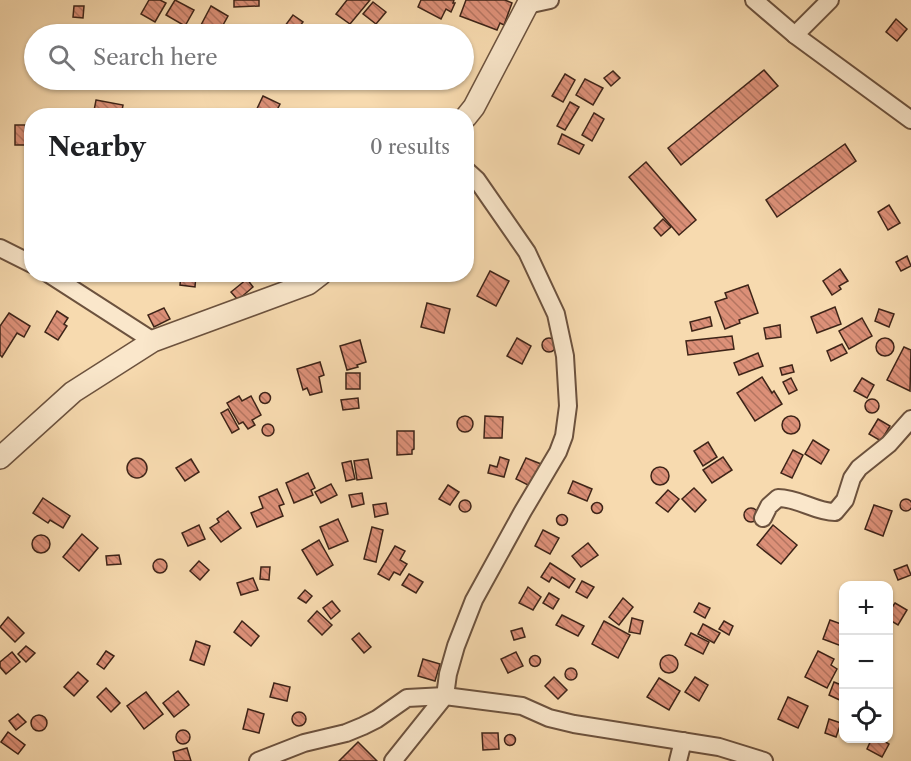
<!DOCTYPE html>
<meta charset="utf-8">
<style>
:root{--surface:#fff;--page:#f2f2f2;--text:#202124;--muted:#757577;--line:#e0e0e0}
body{margin:0;font-family:"Libre Caslon Text",serif;background:var(--page);color:var(--text)}
.controls{position:absolute;right:18px;bottom:18px;display:grid;overflow:hidden;border-radius:12px;box-shadow:0 2px 4px #0004}
.controls button{width:54px;height:54px;display:grid;place-items:center;padding:0;border:0;border-bottom:2px solid var(--line);background:var(--surface);color:var(--text);font:30px sans-serif}
.list{margin:0;padding:0;list-style:none}
h2{display:flex;justify-content:space-between;align-items:center;height:78px;margin:0;padding:0 24px;font-size:26px}
h2 small{font-size:20px;font-weight:400;color:var(--muted)}
.icon{flex:none;width:33px;height:33px;fill:none;stroke:currentColor;stroke-width:2;stroke-linecap:round;stroke-linejoin:round}
.map{position:relative;flex:none;width:911px;height:761px;overflow:hidden}
.search{position:absolute;background:var(--surface);box-shadow:0 2px 4px #0004;left:24px;top:24px;width:450px;height:66px;display:flex;align-items:center;gap:15px;box-sizing:border-box;padding:0 21px;border-radius:33px;color:var(--muted);font-size:22px}
.panel{position:absolute;background:var(--surface);box-shadow:0 2px 4px #0004;left:24px;top:108px;width:450px;height:174px;border-radius:24px}
.map>svg:first-child{display:block}
</style>
<div class="map">
<svg width="911" height="761" viewBox="0 0 911 761">
<defs>
<pattern id="building-back-hatch" width="6" height="6" patternUnits="userSpaceOnUse" patternTransform="scale(1.5)"><rect width="6" height="6" fill="#dc9078"/><path d="M-1 5l2 2M0 0l6 6M5-1l2 2" fill="none" stroke="#b47561"/></pattern>
</defs>
<rect width="100%" height="100%" fill="#f7daaf"/>
<filter id="stains"><feTurbulence type="fractalNoise" baseFrequency=".00333" numOctaves="4"/><feColorMatrix values="0 0 0 0 .2 0 0 0 0 .09 0 0 0 0 .02 0 0 0 .5 -.17"/></filter>
<radialGradient id="worn" r=".72"><stop offset=".6" stop-color="#630" stop-opacity="0"/><stop offset="1" stop-color="#630" stop-opacity=".3"/></radialGradient>
<g fill="url(#building-back-hatch)" stroke="#3e2418" stroke-width="1.5">
<polygon points="149,0 160,0 166,3 155,22 141,14"/>
<polygon points="175,0 194,10 185,26 166,15"/>
<polygon points="234,0 259,0 259,6 234,7"/>
<polygon points="347,0 370,0 350,24 336,14"/>
<polygon points="421,0 454,0 453,3 455,3 451,12 446,9 441,19 418,7"/>
<polygon points="466,0 505,0 512,3 504,25 500,23 497,30 460,16"/>
<polygon points="373,2 386,12 376,24 363,14"/>
<polygon points="74,6 84,6 83,18 73,17"/>
<polygon points="211,6 228,16 218,34 213,34 200,27"/>
<polygon points="293,15 303,22 294,34 279,34"/>
<polygon points="896,19 907,29 897,41 886,32"/>
<polygon points="764,70 778,86 681,165 668,148"/>
<polygon points="613,71 620,78 611,86 604,78"/>
<polygon points="565,74 575,80 563,102 552,96"/>
<polygon points="585,79 603,88 593,105 576,95"/>
<polygon points="263,96 280,104 274,116 261,116 255,113"/>
<polygon points="96,100 123,105 121,116 93,116"/>
<polygon points="570,102 579,107 565,130 557,126"/>
<polygon points="594,113 604,119 592,141 582,135"/>
<polygon points="15,125 25,125 25,133 29,134 30,145 15,145"/>
<polygon points="562,134 584,145 579,154 558,144"/>
<polygon points="845,144 856,161 777,217 766,200"/>
<polygon points="646,162 696,220 679,235 629,177"/>
<polygon points="889,205 900,223 888,230 878,212"/>
<polygon points="663,219 671,227 661,236 654,228"/>
<polygon points="907,256 911,266 901,271 896,262"/>
<polygon points="840,269 848,281 839,286 841,289 832,295 823,281"/>
<polygon points="490,271 509,281 496,306 477,296"/>
<polygon points="181,274 196,275 195,287 180,285"/>
<polygon points="247,279 253,287 238,300 231,292"/>
<polygon points="748,285 758,313 739,320 740,323 725,329 715,302 727,298 725,293"/>
<polygon points="427,303 450,309 444,333 421,327"/>
<polygon points="835,307 841,324 817,333 811,317"/>
<polygon points="164,308 170,319 154,327 148,315"/>
<polygon points="879,309 894,314 889,327 875,321"/>
<polygon points="57,311 68,318 64,324 67,326 58,340 45,332"/>
<polygon points="9,313 30,326 24,337 17,333 2,357 0,355 0,326"/>
<polygon points="710,317 712,326 692,331 690,322"/>
<polygon points="862,318 872,336 849,349 839,331"/>
<polygon points="780,325 781,337 766,339 764,328"/>
<polygon points="732,336 734,349 688,355 686,341"/>
<circle cx="885" cy="347" r="9"/>
<polygon points="517,338 531,346 522,364 507,356"/>
<circle cx="549" cy="345" r="7"/>
<polygon points="360,340 366,362 357,365 358,367 347,370 340,346"/>
<polygon points="842,344 847,353 831,361 827,351"/>
<polygon points="904,347 911,350 910,391 887,380"/>
<polygon points="758,353 763,366 739,375 734,363"/>
<polygon points="320,362 324,375 319,377 322,392 310,395 307,388 303,390 297,369"/>
<polygon points="792,365 794,372 782,375 780,368"/>
<rect x="346" y="373" width="14" height="16"/>
<polygon points="762,377 772,393 774,391 782,404 755,421 737,393"/>
<polygon points="791,378 797,390 789,394 783,382"/>
<polygon points="862,378 874,385 867,398 854,391"/>
<circle cx="265" cy="398" r="5.5"/>
<polygon points="239,396 242,401 251,396 261,415 252,420 255,425 248,429 243,422 239,424 227,403"/>
<polygon points="358,398 359,408 343,410 341,400"/>
<circle cx="872" cy="406" r="7"/>
<polygon points="228,409 239,429 232,433 221,413"/>
<circle cx="465" cy="424" r="8"/>
<polygon points="485,416 503,417 502,438 484,438"/>
<circle cx="791" cy="425" r="9"/>
<polygon points="878,419 890,426 881,441 869,434"/>
<circle cx="268" cy="430" r="6"/>
<polygon points="397,431 414,431 414,449 412,450 412,454 397,455"/>
<polygon points="813,440 829,450 821,464 805,454"/>
<polygon points="708,442 717,457 703,466 694,451"/>
<polygon points="793,450 803,455 792,478 781,473"/>
<polygon points="500,457 509,460 504,477 488,473 490,465 497,467"/>
<polygon points="723,457 732,470 712,483 703,470"/>
<circle cx="137" cy="468" r="10"/>
<polygon points="526,458 541,464 530,486 516,479"/>
<polygon points="191,459 199,472 185,481 176,468"/>
<polygon points="368,459 372,478 357,480 354,461"/>
<polygon points="351,461 355,479 346,481 342,463"/>
<circle cx="660" cy="476" r="9"/>
<polygon points="308,473 315,488 311,490 313,495 294,503 286,483"/>
<polygon points="573,481 592,489 587,501 568,493"/>
<polygon points="331,484 337,495 321,503 315,492"/>
<polygon points="448,485 459,492 450,505 439,499"/>
<polygon points="694,488 706,500 695,512 682,499"/>
<polygon points="277,489 284,504 279,506 283,516 257,527 251,513 263,508 259,497"/>
<polygon points="668,490 679,499 668,512 656,503"/>
<polygon points="362,493 364,504 352,507 349,495"/>
<polygon points="43,498 70,516 63,528 50,520 48,523 33,513"/>
<circle cx="906" cy="505" r="6"/>
<circle cx="465" cy="506" r="6"/>
<circle cx="597" cy="508" r="5.5"/>
<polygon points="386,503 388,514 375,517 373,505"/>
<polygon points="874,505 892,511 883,536 865,529"/>
<circle cx="751" cy="515" r="7"/>
<polygon points="228,511 241,528 221,542 210,528 219,522 217,519"/>
<circle cx="562" cy="520" r="5.5"/>
<polygon points="338,519 348,541 329,549 320,527"/>
<polygon points="199,525 205,539 188,546 182,533"/>
<polygon points="773,525 797,545 781,564 757,545"/>
<polygon points="372,527 383,530 376,562 364,559"/>
<polygon points="543,530 559,538 550,554 535,546"/>
<polygon points="82,534 98,548 79,571 63,557"/>
<circle cx="41" cy="544" r="9"/>
<polygon points="319,540 333,565 317,575 302,550"/>
<polygon points="588,543 598,555 581,567 572,556"/>
<polygon points="395,546 405,551 400,560 407,564 400,575 394,572 389,580 378,574"/>
<polygon points="119,555 121,564 107,565 106,556"/>
<circle cx="160" cy="566" r="7"/>
<polygon points="199,561 209,570 200,580 190,571"/>
<polygon points="550,563 575,579 569,588 552,577 549,582 541,577"/>
<polygon points="907,565 911,575 898,580 894,570"/>
<polygon points="261,567 270,567 269,580 260,579"/>
<polygon points="409,574 423,582 416,593 402,585"/>
<polygon points="253,578 258,590 241,595 237,583"/>
<polygon points="582,581 594,587 587,598 576,592"/>
<polygon points="528,587 541,597 533,610 519,603"/>
<polygon points="305,590 312,596 306,603 298,598"/>
<polygon points="549,593 559,599 553,609 543,603"/>
<polygon points="623,598 633,607 619,625 609,617"/>
<polygon points="332,601 340,611 331,619 323,608"/>
<polygon points="699,603 710,608 705,618 694,612"/>
<polygon points="895,603 907,610 898,625 888,619 888,613"/>
<polygon points="317,611 332,625 322,635 308,621"/>
<polygon points="562,615 584,626 578,636 556,625"/>
<polygon points="8,617 24,633 15,642 0,627"/>
<polygon points="632,618 643,621 640,634 629,632"/>
<polygon points="830,620 844,625 844,647 823,639"/>
<polygon points="242,621 259,636 251,646 234,632"/>
<polygon points="604,621 630,635 618,658 592,644"/>
<polygon points="724,621 733,626 729,635 719,629"/>
<polygon points="703,624 720,633 714,643 698,634"/>
<polygon points="522,628 525,637 514,640 511,631"/>
<polygon points="359,633 371,647 364,653 352,639"/>
<polygon points="691,633 709,642 703,654 685,645"/>
<polygon points="196,641 210,646 204,665 190,660"/>
<polygon points="26,646 35,653 26,662 18,654"/>
<polygon points="106,651 114,656 104,669 97,664"/>
<polygon points="818,651 834,659 831,665 837,669 827,688 805,677"/>
<polygon points="12,652 20,662 6,674 0,667 0,662"/>
<polygon points="516,652 523,666 508,673 501,659"/>
<circle cx="669" cy="664" r="9"/>
<circle cx="535" cy="661" r="5.5"/>
<polygon points="423,659 440,664 435,681 418,676"/>
<circle cx="571" cy="674" r="6"/>
<polygon points="78,672 88,681 74,696 64,687"/>
<polygon points="554,677 567,690 558,699 545,686"/>
<polygon points="695,677 708,685 699,701 685,692"/>
<polygon points="659,678 680,691 669,710 647,697"/>
<polygon points="834,682 844,686 844,702 829,695"/>
<polygon points="274,683 290,687 287,701 270,697"/>
<polygon points="106,688 120,703 111,712 97,697"/>
<polygon points="178,691 189,705 174,717 163,703"/>
<polygon points="146,692 163,714 144,729 127,706"/>
<polygon points="788,697 808,706 798,728 778,719"/>
<polygon points="248,709 264,714 259,733 243,729"/>
<circle cx="299" cy="719" r="7"/>
<polygon points="18,714 26,722 16,730 9,721"/>
<circle cx="39" cy="723" r="8"/>
<polygon points="829,719 841,723 836,737 825,733"/>
<circle cx="183" cy="737" r="7"/>
<polygon points="8,732 25,745 18,754 1,742"/>
<polygon points="482,733 498,733 499,749 483,750"/>
<circle cx="510" cy="740" r="5.5"/>
<polygon points="872,738 879,738 889,744 882,757 867,749"/>
<polygon points="358,742 377,761 339,761"/>
<polygon points="187,748 191,761 175,761 173,752"/>
</g>
<g fill="none" stroke-linecap="round" stroke-linejoin="round">
<g stroke="#6c523e" stroke-width="20">
<g id="minor">
<polyline points="754,0 795,35 911,120"/>
<polyline points="527,5 550,0"/>
<polyline points="795,35 830,0"/>
<polyline points="0,248 32,264"/>
<polyline points="49,274 153,341"/>
<path d="M763 518 769 506 778 498C799 498 815 512 835 512L845 500 852 478 859 468 889 444 911 419"/>
<polyline points="258,761 304,743 346,733 363,726 377,719 407,698 445,696 522,706 549,718 574,724 719,747 764,761"/>
<polyline points="393,761 445,696 448,674 456,646 474,600 523,511 558,452 564,436 568,406 565,356 556,314 527,252 477,180 466,170"/>
<polyline points="678,761 683,741"/>
</g>
</g>
<g stroke="#6c523e" stroke-width="24">
<g id="tertiary">
<polyline points="466,117 474,107 530,0"/>
<polyline points="0,458 73,392 153,341 308,284 321,274"/>
</g>
</g>
<use href="#minor" stroke="#fae7cb" stroke-width="16"/>
<use href="#tertiary" stroke="#fae7cb" stroke-width="21"/>
</g>
<rect width="100%" height="100%" filter="url(#stains)"/>
<rect width="100%" height="100%" fill="url(#worn)"/>
</svg>
<div class="controls">
<button>+</button>
<button>−</button>
<button><svg class="icon" aria-label="locate" viewBox="0 0 24 24"><circle cx="12" cy="12" r="6"/><path d="M12 2v4M12 18v4M2 12h4M18 12h4"/></svg></button>
</div>
<div class="search"><svg class="icon" aria-label="search" viewBox="0 0 24 24"><circle cx="10" cy="10" r="6"/><path d="M15 15l6 6"/></svg>Search here</div>
<section class="panel">
<h2>Nearby<small>0 results</small></h2>
<ul class="list">
</ul>
</section>
</div>
